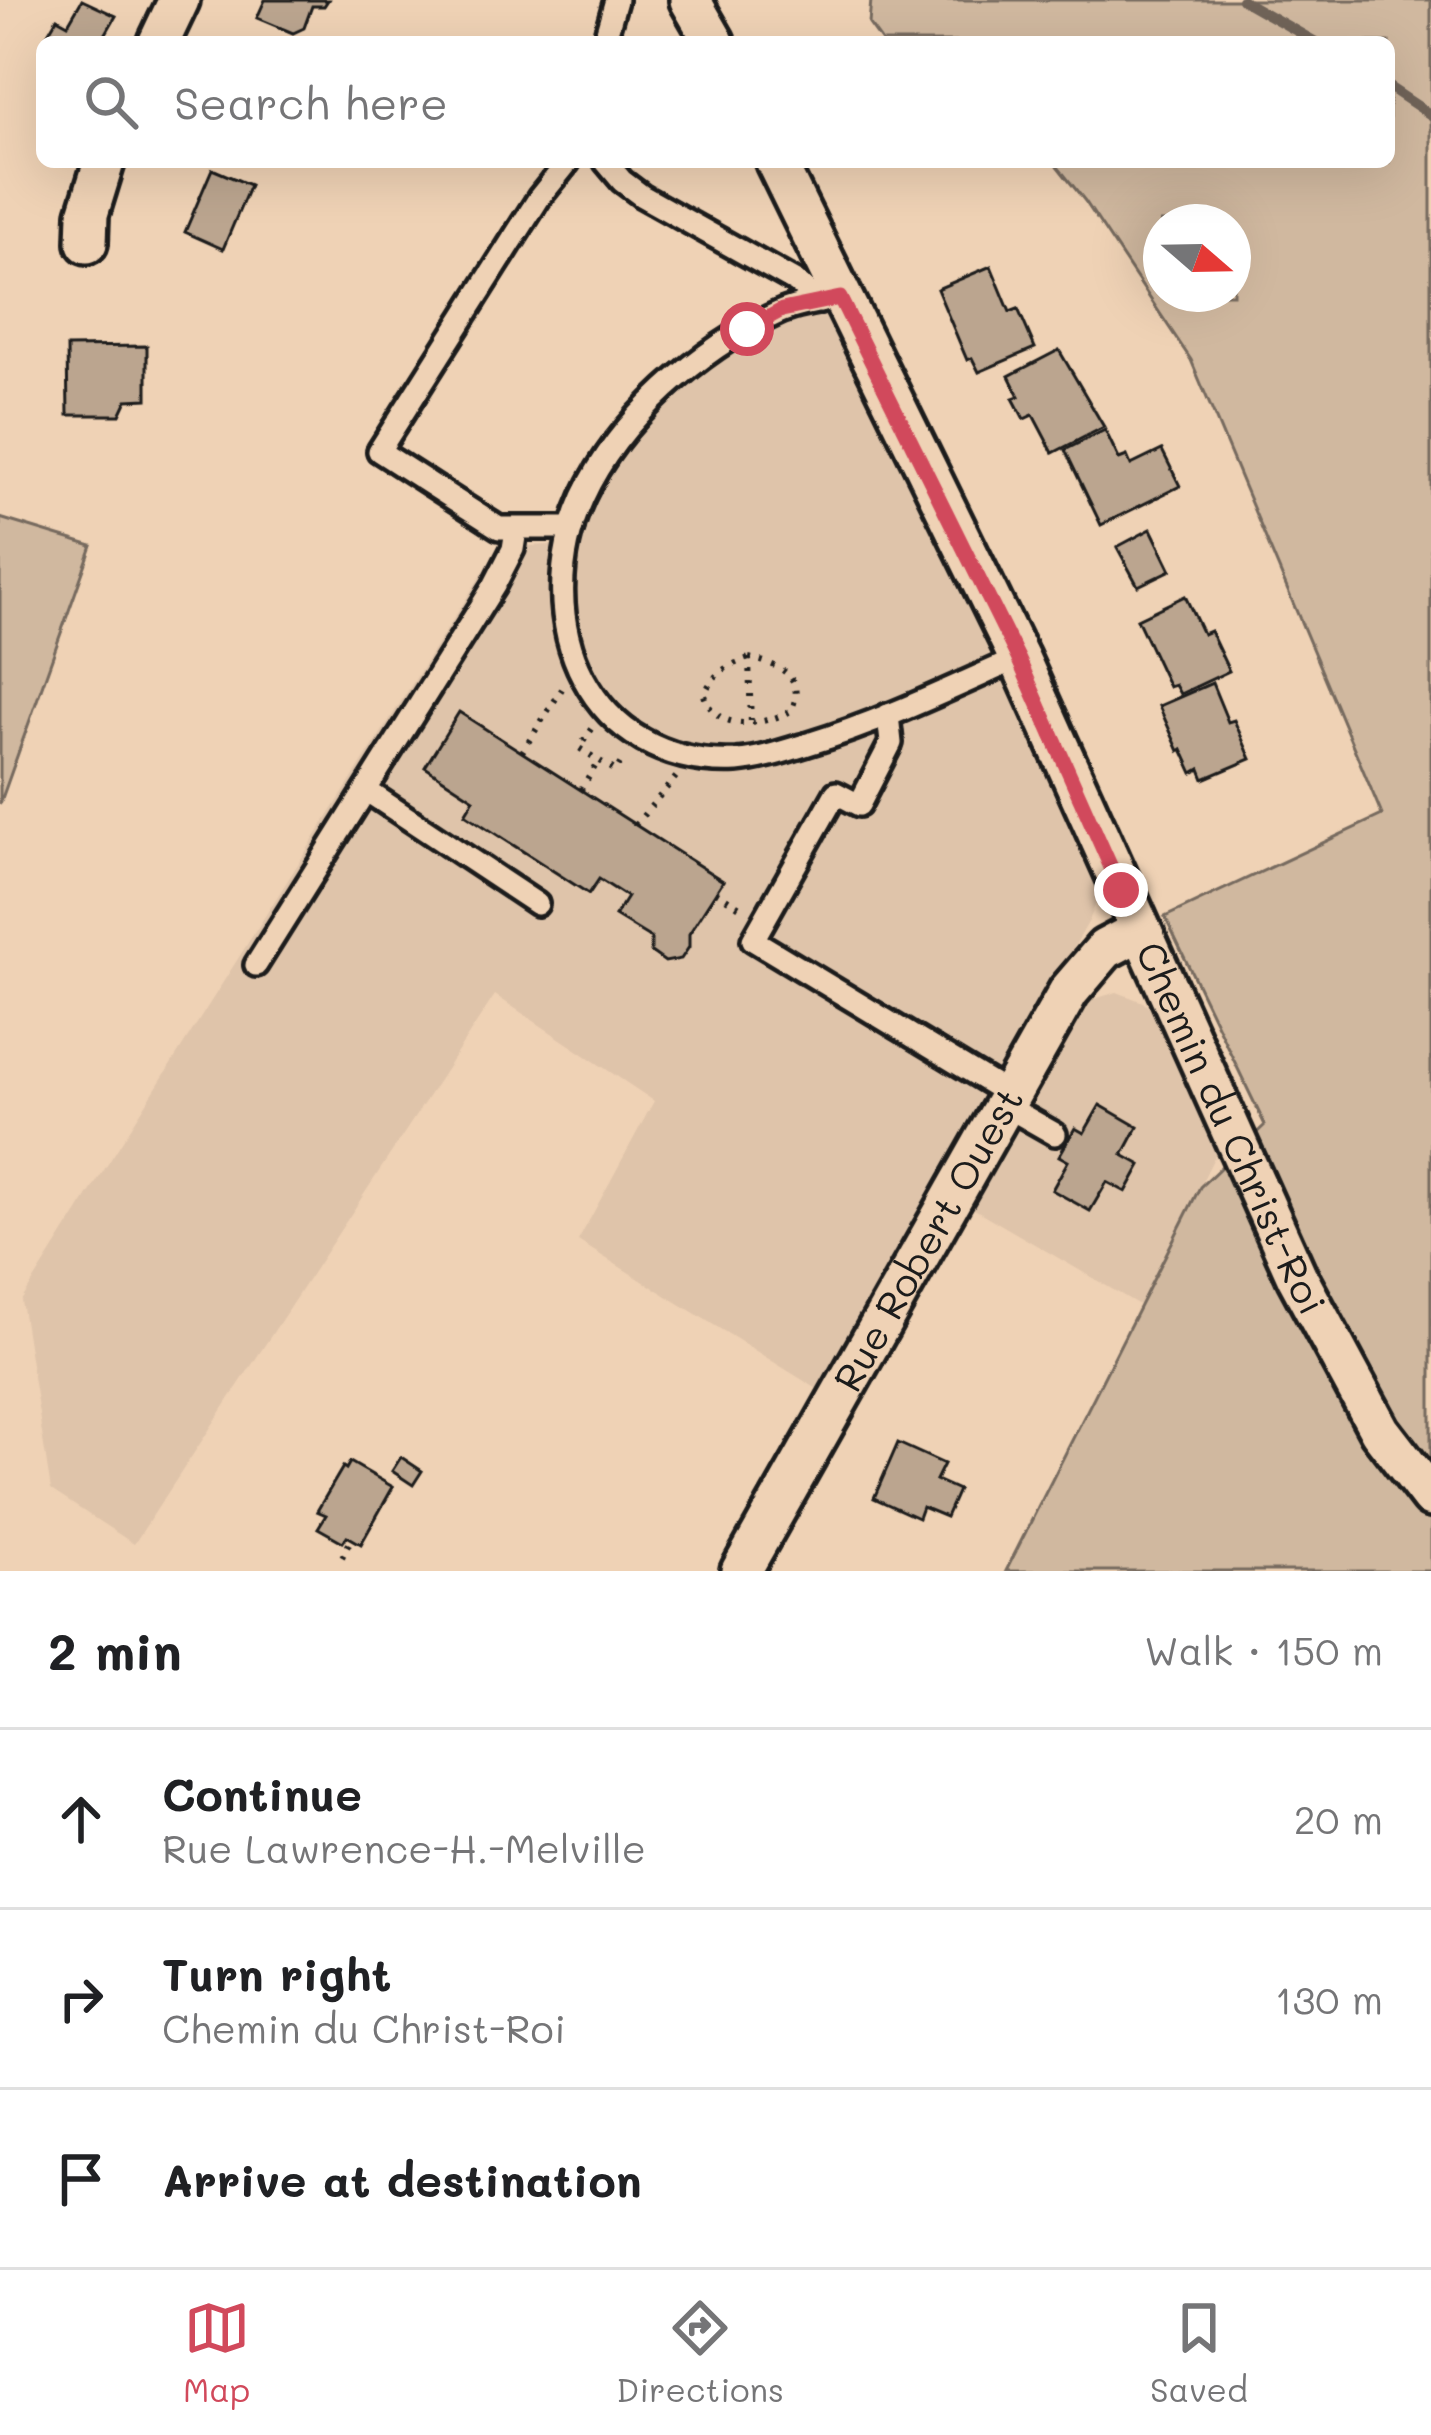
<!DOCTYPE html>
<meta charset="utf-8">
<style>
:root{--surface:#fff;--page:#f2f2f2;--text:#202124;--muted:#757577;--line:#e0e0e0;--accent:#d1495b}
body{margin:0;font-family:Mali,sans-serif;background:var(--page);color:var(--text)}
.compass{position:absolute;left:1143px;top:204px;width:108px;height:108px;border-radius:50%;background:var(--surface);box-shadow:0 12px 48px #0002;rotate:110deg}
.stop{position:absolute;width:36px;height:36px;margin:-27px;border:9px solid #d1495b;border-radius:50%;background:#fff}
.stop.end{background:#d1495b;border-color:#fff;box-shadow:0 3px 12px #0008}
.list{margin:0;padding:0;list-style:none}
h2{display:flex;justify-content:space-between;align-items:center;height:156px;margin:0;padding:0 48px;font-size:51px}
h2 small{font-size:39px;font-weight:400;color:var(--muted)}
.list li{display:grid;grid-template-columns:78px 1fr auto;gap:36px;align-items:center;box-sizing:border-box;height:180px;padding:0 48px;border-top:3px solid var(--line)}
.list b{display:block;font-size:45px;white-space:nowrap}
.list p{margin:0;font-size:39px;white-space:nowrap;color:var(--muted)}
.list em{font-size:39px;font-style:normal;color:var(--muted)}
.icon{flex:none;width:66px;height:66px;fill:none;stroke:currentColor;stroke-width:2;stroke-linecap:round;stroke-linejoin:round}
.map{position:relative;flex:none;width:1431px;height:1571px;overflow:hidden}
.search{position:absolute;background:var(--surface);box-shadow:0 12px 48px #0002;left:36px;right:36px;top:36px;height:132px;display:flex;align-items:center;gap:30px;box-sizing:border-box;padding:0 42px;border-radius:18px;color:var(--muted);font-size:45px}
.sheet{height:696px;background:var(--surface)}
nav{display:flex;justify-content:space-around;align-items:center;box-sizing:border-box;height:168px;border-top:3px solid var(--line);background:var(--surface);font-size:33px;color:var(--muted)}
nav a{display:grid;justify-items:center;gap:6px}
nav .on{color:var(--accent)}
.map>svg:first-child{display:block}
</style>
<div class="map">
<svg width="1431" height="1571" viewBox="0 0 1431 1571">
<rect width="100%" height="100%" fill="#efd2b5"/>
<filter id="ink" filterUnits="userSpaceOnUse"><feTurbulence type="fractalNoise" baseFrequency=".00833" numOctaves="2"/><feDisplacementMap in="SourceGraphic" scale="24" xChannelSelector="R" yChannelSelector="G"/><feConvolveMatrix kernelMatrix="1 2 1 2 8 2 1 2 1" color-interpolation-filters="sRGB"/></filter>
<g filter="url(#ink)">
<g fill="#dfc4aa">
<polygon points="805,316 831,317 850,327 1090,854 1096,882 1096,903 1089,921 819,1390 578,1241 654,1101 495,995 134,1544 51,1490 21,1301 499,547 582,544 590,510 607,474 641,430 702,375 770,327"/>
<polygon points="1117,992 1143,1002 1156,1015 1219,1147 1141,1306 969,1206 1074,1020 1088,1001"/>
</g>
<g fill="#d0b89f" stroke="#766a5e" stroke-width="3" fill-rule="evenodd">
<path d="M871 0H1431V1571H1006L1200 1187 1265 1125 1165 917 1382 815 1191 360 1085 201 1054 162H1389V42H882L869 24ZM1161 222H1233V294H1161Z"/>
<polygon points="0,518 92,546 0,804"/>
</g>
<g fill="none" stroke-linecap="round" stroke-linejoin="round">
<g stroke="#6f6359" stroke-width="10">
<polyline points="1242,0 1316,42"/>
<polyline points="1389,87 1431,115"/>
</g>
</g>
<g fill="#bba58f" stroke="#1c1c1c" stroke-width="3">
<polygon points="82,0 116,16 101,42 43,42 57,18 68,24"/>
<polygon points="265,0 328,0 324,6 312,6 304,28 293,33 257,18"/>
<polygon points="212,169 250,185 223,249 185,232"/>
<polygon points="991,266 1010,312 1018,309 1035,348 979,372 972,358 967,360 937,289"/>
<polygon points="147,346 147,399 127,400 120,415 68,415 67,347"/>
<polygon points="1059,350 1104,427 1053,453 1033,415 1024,419 1013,398 1019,396 1009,376"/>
<polygon points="1105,430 1119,459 1127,456 1131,465 1162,450 1180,486 1101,525 1065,450"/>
<polygon points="1151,529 1171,570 1138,586 1117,547"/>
<polygon points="1185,596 1203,634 1210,631 1229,671 1180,694 1175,685 1169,687 1137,619"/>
<polygon points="1212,683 1228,722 1234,720 1251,759 1204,779 1200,769 1193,773 1182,749 1179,751 1159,706"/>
<polygon points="459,712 723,881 689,934 689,947 681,959 665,962 651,952 651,938 615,916 627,897 599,879 589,894 465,814 474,799 425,767"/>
<polygon points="1100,1105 1138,1127 1123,1155 1141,1165 1126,1192 1107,1182 1090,1211 1052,1190 1068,1161 1059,1156 1075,1128 1084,1133"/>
<polygon points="898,1443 944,1464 936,1480 958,1490 946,1517 922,1507 918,1518 874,1498"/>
<polygon points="401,1457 422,1471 413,1485 392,1471"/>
<polygon points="350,1462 393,1487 361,1544 347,1536 343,1542 318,1528 326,1515 317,1511 343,1467 346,1469"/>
</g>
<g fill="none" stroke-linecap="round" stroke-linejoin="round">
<g stroke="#1c1c1c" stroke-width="30">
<g id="lane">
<polyline points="604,42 616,0"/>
<polyline points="568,162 539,198 379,451 499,528 572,528"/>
<polyline points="606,162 622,181 642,196 796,282 820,302"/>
<path d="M840 298C820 302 797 304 778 313 700 348 619 419 583 497 527 621 589 768 737 761 761 759 785 751 808 744 881 722 949 689 1019 658"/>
<polyline points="888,715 891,743 859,805 836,793 753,940 1010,1095"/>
<polyline points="367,791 537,904"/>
<polyline points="256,965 494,586 513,549 516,530"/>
<polyline points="1004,1105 1055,1134"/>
</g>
</g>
<g stroke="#1c1c1c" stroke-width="48">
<g id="street">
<polyline points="690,0 714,42"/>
<polyline points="159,42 179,0"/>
<path id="s1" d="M776 162 1019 658 1297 1277 1380 1431 1431 1497"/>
<polyline points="87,243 88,214 104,162"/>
<path id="s2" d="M741 1571 1069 991 1105 949 1139 931"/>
</g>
</g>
<g stroke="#1c1c1c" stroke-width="6" stroke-dasharray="3 9" stroke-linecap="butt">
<path d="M749 658C779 664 807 677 791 711 762 726 716 733 704 695 714 672 727 666 749 658Z"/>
<polyline points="749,658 751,727"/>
<polyline points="592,729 579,748 616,771 624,757"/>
<polyline points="522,752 562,689"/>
<polyline points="581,790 599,760"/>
<polyline points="635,825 676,777"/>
<polyline points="716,892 743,909"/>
<polyline points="342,1557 352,1538"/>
</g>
<use href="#lane" stroke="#efd2b5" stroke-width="21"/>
<use href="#street" stroke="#efd2b5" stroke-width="39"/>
</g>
</g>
<g fill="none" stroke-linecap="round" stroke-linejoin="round" filter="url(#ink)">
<polyline stroke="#d1495b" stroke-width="15" points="747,329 782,310 840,298 1018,658 1121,890"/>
</g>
<g text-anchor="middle" stroke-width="9" stroke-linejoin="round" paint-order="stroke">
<g font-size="39" fill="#1c1c1c" stroke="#efd2b5">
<text dy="14" stroke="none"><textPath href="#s1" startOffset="1068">Chemin du Christ-Roi</textPath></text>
<text dy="14" stroke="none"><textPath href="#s2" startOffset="381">Rue Robert Ouest</textPath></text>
</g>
</g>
</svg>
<svg class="compass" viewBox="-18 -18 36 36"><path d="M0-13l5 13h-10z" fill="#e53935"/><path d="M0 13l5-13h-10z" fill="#757577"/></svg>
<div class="stop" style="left:747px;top:329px"></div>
<div class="stop end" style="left:1121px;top:890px"></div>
<div class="search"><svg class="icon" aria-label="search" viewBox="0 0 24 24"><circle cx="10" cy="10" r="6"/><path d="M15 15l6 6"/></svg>Search here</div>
</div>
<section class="sheet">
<h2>2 min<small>Walk · 150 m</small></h2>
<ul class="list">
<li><svg class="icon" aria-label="ahead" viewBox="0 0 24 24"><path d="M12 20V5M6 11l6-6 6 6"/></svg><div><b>Continue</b><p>Rue Lawrence-H.-Melville</p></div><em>20 m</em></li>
<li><svg class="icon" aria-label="right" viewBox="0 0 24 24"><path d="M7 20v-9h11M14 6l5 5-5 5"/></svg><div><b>Turn right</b><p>Chemin du Christ-Roi</p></div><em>130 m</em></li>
<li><svg class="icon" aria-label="arrive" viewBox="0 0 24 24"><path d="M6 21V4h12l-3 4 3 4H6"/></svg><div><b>Arrive at destination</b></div></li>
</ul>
</section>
<nav>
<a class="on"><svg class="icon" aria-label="map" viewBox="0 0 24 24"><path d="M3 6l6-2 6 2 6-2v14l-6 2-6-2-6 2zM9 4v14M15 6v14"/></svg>Map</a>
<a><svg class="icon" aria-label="directions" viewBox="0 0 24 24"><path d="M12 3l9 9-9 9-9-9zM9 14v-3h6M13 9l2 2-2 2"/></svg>Directions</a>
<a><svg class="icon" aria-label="saved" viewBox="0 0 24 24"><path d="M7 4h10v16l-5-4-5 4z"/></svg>Saved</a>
</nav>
